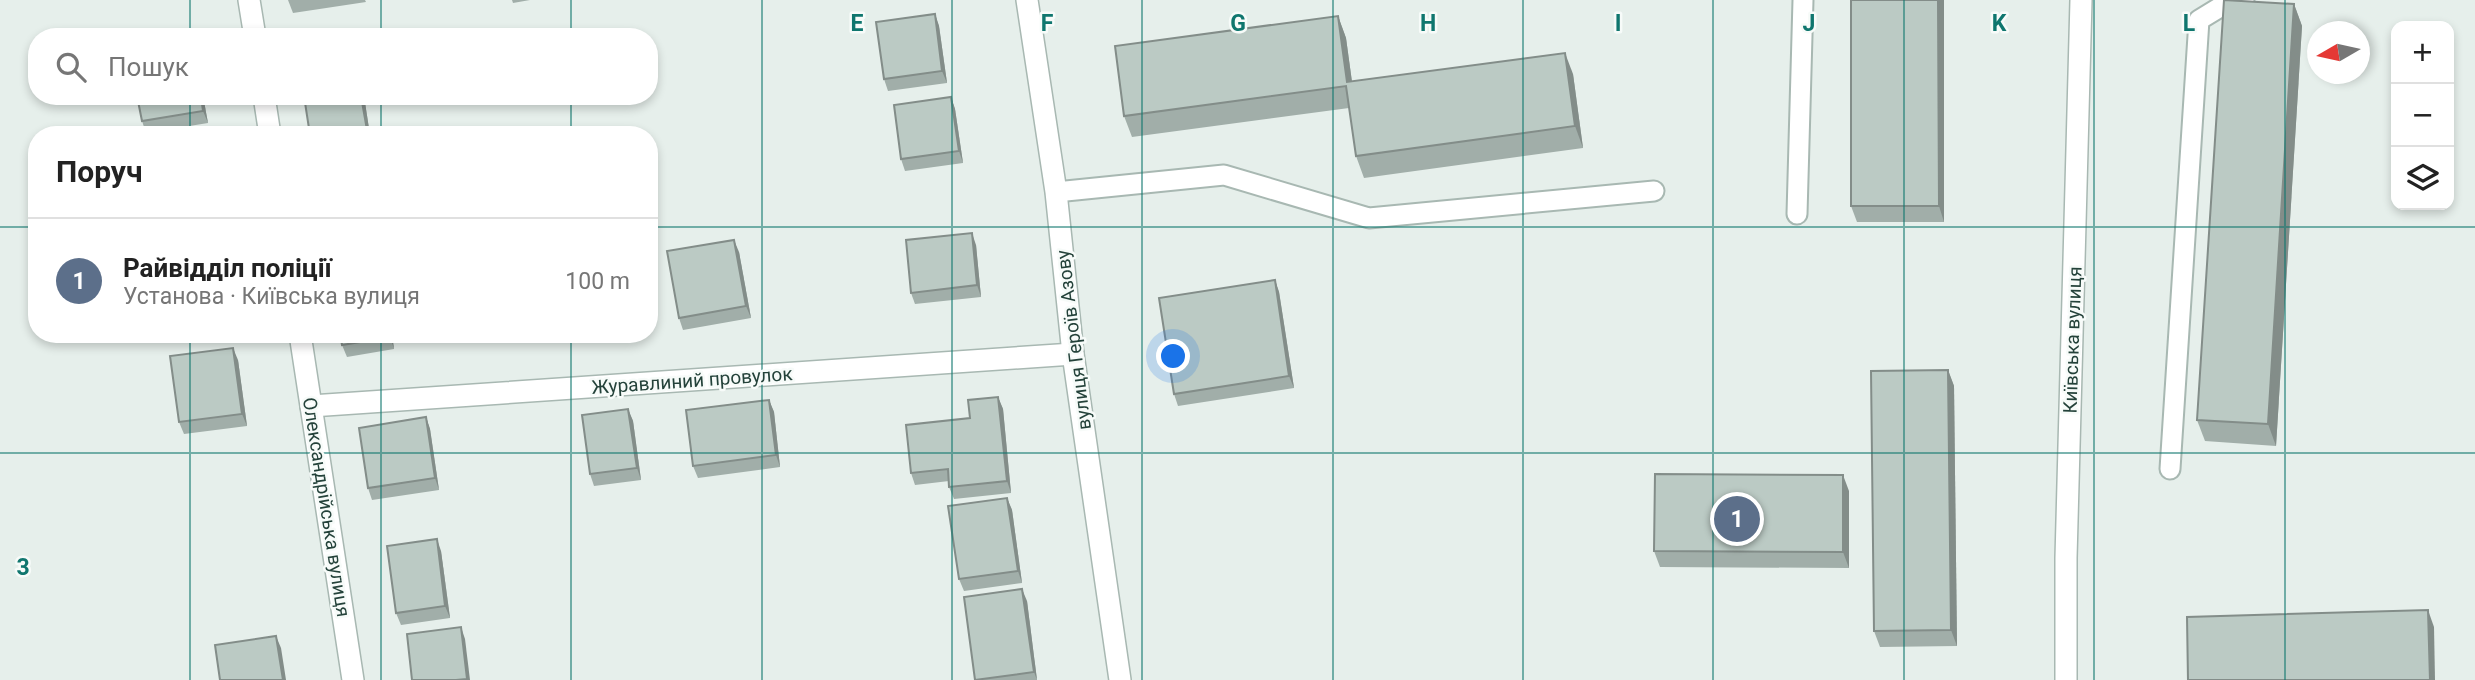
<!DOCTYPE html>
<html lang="uk">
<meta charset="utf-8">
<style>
:root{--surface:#fff;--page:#f6f6f6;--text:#222;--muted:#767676;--line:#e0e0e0;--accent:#804e3d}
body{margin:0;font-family:Roboto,sans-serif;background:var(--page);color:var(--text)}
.controls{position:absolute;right:21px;top:21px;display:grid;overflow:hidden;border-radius:14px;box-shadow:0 4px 10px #0003}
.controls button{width:63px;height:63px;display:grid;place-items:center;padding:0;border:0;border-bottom:2px solid var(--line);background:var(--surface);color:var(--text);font:35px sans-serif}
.compass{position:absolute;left:2307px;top:21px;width:63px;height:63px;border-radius:50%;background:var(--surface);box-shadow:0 4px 10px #0003;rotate:261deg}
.you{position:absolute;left:1174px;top:357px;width:24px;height:24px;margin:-18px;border:5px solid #fff;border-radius:50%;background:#1a73e8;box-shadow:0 0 0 10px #1a73e833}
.badge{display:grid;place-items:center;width:46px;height:46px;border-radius:50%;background:var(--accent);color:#fff;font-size:23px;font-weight:700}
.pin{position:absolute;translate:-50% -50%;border:4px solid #fff;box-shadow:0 2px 7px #0006}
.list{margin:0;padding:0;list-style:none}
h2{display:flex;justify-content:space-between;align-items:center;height:91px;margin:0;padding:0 28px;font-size:30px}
h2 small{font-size:23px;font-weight:400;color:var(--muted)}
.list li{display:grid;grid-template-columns:46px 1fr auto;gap:21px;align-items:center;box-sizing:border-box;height:126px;padding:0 28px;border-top:2px solid var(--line)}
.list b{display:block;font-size:26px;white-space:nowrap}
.list p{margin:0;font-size:23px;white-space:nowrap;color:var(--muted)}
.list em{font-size:23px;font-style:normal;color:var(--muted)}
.icon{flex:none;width:38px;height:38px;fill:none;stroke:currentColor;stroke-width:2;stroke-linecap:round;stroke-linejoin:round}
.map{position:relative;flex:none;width:2475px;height:680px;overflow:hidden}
.search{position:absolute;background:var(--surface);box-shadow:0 4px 10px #0003;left:28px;top:28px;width:630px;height:77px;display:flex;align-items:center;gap:18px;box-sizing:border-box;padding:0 24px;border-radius:28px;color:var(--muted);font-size:26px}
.panel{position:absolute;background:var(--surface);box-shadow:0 4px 10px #0003;left:28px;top:126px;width:630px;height:217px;border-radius:28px}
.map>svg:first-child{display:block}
</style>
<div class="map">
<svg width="2475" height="680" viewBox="0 0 2475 680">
<rect width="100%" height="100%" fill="#e6efeb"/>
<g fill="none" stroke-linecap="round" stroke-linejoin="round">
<g stroke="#a8b8b2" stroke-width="23">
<g id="lane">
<polyline points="1056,192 1224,175 1369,218 1654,191"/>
<polyline points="1797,214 1803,0"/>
<polyline points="2170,469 2199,20 2227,3 2244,0"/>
</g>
</g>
<g stroke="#a8b8b2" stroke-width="24">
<g id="street">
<polyline points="249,0 255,37"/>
<polyline points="1027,0 1056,192 1073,354 1120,680"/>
<polyline points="264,96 270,135"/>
<polyline points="300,334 353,680"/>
<polyline points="311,406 1073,354"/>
<polyline points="2066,680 2066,558 2081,0"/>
</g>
</g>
<use href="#lane" stroke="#fff" stroke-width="19"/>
<use href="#street" stroke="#fff" stroke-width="21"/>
</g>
<g fill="#a1aea9">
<polygon points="288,0 365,0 366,2 293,13"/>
<polygon points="512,0 530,0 513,3"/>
<polygon points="1851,0 1944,0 1944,222 1857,222 1851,206"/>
<polygon points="2294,4 2302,26 2276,446 2205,441 2197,420"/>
<polygon points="935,14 939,26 947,83 888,91 884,79"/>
<polygon points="1338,16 1346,38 1352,82 1573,74 1583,148 1364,178 1356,156 1349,108 1132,137 1124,116"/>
<polygon points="137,96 203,96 208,123 146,133 142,121"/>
<polygon points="304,96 364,96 370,135 310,135"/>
<polygon points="951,97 955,109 963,163 905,171 901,159"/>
<polygon points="976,245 981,297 915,304 911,293"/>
<polygon points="739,252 751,318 683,330 679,318"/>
<polygon points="1275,280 1279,292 1294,388 1178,406 1174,394"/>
<polygon points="340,334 392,334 394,349 347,357 342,345"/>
<polygon points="238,360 247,426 184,434 179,422"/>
<polygon points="1948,370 1954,386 1957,646 1880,647 1874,631"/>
<polygon points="998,397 1003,409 1011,493 954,499 949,487 949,481 915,485 911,473 970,418"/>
<polygon points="769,400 774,412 780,467 698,478 693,466"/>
<polygon points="628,409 633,421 641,480 594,486 590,474"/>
<polygon points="426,417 430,429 439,490 372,500 368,488"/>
<polygon points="1849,491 1849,568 1660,567 1654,551"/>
<polygon points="1007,498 1012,510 1022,583 964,591 959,579"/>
<polygon points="441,551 450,618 401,625 396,613"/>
<polygon points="1027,601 1037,680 975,680"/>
</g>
<g fill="#838d89">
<polygon points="1938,0 1944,0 1944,222 1939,206"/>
<polygon points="2294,4 2302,26 2276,446 2268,424"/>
<polygon points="935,14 939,26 947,83 942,71"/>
<polygon points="1338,16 1346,38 1355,104 1347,82"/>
<polygon points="1565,53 1573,74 1583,148 1575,126"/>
<polygon points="201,96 203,96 208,123 203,111"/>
<polygon points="361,96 364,96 370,135 369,135 367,130"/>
<polygon points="951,97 955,109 963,163 959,151"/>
<polygon points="972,233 976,245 981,297 977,285"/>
<polygon points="734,240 739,252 751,318 746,306"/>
<polygon points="1275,280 1279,292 1294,388 1289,376"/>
<polygon points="389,334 392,334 394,349"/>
<polygon points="233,348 238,360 247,426 242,414"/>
<polygon points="1948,370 1954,386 1957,646 1951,630"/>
<polygon points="998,397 1003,409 1011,493 1007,481"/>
<polygon points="769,400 774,412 780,467 776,455"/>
<polygon points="628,409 633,421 641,480 637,468"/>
<polygon points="426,417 430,429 439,490 435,478"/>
<polygon points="1843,475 1849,491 1849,568 1843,552"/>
<polygon points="1007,498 1012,510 1022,583 1018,571"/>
<polygon points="437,539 441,551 450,618 445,606"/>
<polygon points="1022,589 1027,601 1037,680 1034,672"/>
<polygon points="2428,610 2434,627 2435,680 2430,680"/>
<polygon points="461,627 465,639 470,680 468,680 467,679"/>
<polygon points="276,636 281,648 286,680 283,680"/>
</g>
<g fill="#bbcac4" stroke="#838d89" stroke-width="2">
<polygon points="1851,0 1938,0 1939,206 1851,206"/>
<polygon points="2224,0 2294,4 2268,424 2197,420"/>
<polygon points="935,14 942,71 884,79 876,22"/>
<polygon points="1338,16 1347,82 1565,53 1575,126 1356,156 1346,86 1124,116 1115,46"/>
<polygon points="137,96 201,96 203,111 142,121"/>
<polygon points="304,96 361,96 367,130 340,135 310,135"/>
<polygon points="951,97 959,151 901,159 894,105"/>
<polygon points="972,233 977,285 911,293 906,240"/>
<polygon points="734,240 746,306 679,318 667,251"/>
<polygon points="1275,280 1289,376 1174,394 1159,298"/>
<polygon points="340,334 389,334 390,337 342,345"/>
<polygon points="233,348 242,414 179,422 170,356"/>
<polygon points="1948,370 1951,630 1874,631 1871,371"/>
<polygon points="998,397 1007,481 949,487 948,469 911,473 906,425 970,418 968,400"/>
<polygon points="769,400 776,455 693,466 686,410"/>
<polygon points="628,409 637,468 590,474 582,415"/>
<polygon points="426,417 435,478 368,488 359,428"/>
<polygon points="1655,474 1843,475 1843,552 1654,551"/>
<polygon points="1007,498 1018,571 959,579 948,506"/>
<polygon points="437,539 445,606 396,613 387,546"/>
<polygon points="1022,589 1034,672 975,680 964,597"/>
<polygon points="2428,610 2430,680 2188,680 2187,617"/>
<polygon points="461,627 467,679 456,680 412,680 407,634"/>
<polygon points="276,636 283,680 220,680 215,645"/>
</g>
<path fill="none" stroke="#0f766e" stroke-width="2" stroke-opacity="0.55" d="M190 0V37M381 0V37M571 0V37M762 0V680M952 0V680M1142 0V680M1333 0V680M1523 0V680M1713 0V680M1904 0V680M2094 0V680M2285 0V680M190 96V135M381 96V135M571 96V135M0 227H37M649 227H2475M190 334V680M381 334V680M571 334V680M0 453H2475"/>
<g text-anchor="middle" stroke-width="5" stroke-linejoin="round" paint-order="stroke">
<g font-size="19" fill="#24423a" stroke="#f7fbf9">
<text transform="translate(1073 340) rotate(-97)" y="7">вулиця Героїв Азову</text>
<text transform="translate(2072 340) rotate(-88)" y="7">Київська вулиця</text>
<text transform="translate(692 380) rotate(-4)" y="7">Журавлиний провулок</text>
<text transform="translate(327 507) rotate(81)" y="7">Олександрійська вулиця</text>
</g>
</g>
<g font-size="23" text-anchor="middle" font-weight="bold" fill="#0f766e" stroke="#f7fbf9" stroke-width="5" stroke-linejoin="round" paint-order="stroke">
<text x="857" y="31">E</text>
<text x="1047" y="31">F</text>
<text x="1238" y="31">G</text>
<text x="1428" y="31">H</text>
<text x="1618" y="31">I</text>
<text x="1809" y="31">J</text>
<text x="1999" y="31">K</text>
<text x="2189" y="31">L</text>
<text x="23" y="575">3</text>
</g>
</svg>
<div class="controls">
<button>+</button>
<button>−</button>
<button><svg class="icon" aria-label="layers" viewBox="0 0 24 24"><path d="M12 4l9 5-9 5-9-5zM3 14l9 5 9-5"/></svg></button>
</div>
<svg class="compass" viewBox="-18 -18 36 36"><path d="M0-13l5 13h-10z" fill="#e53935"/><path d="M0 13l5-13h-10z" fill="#767676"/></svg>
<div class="you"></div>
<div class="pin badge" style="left:1737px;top:519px;background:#5c6f8a">1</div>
<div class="search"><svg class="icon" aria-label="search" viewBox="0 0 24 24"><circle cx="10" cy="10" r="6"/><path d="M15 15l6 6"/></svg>Пошук</div>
<section class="panel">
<h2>Поруч<small></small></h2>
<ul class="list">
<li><span class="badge" style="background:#5c6f8a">1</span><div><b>Райвідділ поліції</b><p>Установа · Київська вулиця</p></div><em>100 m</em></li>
</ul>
</section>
</div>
